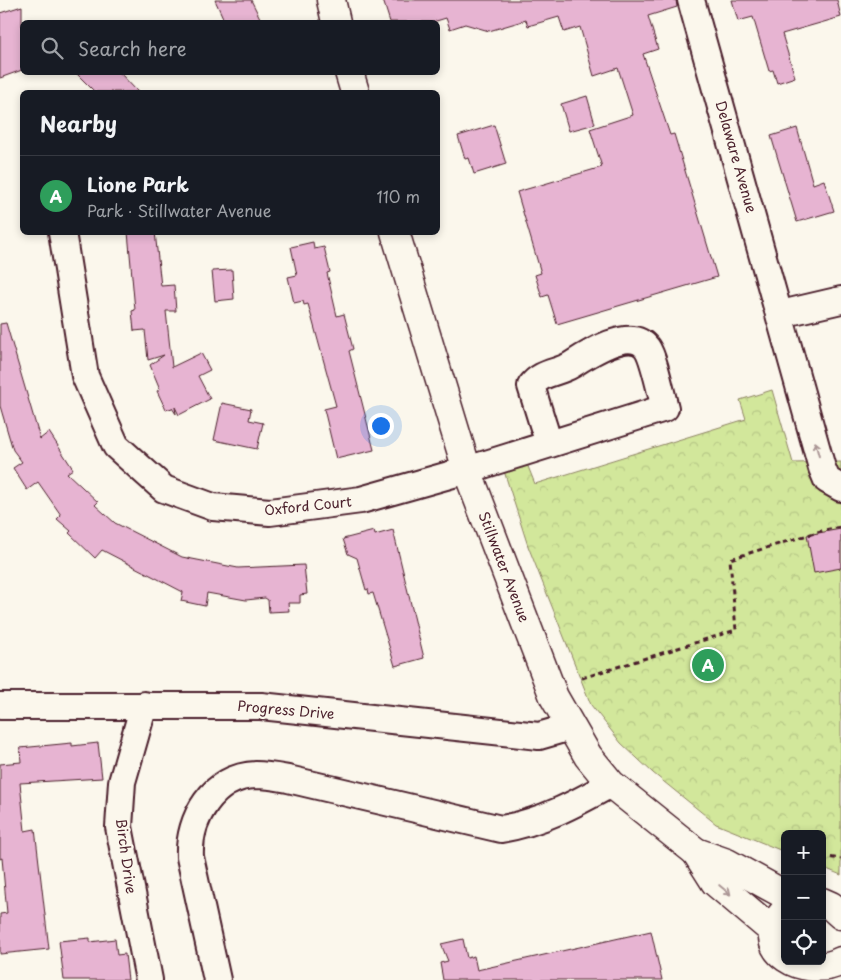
<!DOCTYPE html>
<meta charset="utf-8">
<style>
:root{--surface:#171b24;--page:#20242c;--text:#f1f3f6;--muted:#9ea1a6;--line:#363941;--accent:#1f6fb2}
body{margin:0;font-family:"Playpen Sans",sans-serif;background:var(--page);color:var(--text)}
.controls{position:absolute;right:15px;bottom:15px;display:grid;overflow:hidden;border-radius:8px;box-shadow:0 2px 8px #0003}
.controls button{width:45px;height:45px;display:grid;place-items:center;padding:0;border:0;border-bottom:1px solid var(--line);background:var(--surface);color:var(--text);font:25px sans-serif}
.you{position:absolute;left:380px;top:425px;width:18px;height:18px;margin:-12px;border:4px solid #fff;border-radius:50%;background:#1a73e8;box-shadow:0 0 0 8px #1a73e833}
.badge{display:grid;place-items:center;width:32px;height:32px;border-radius:50%;background:var(--accent);color:#fff;font-size:16px;font-weight:700}
.pin{position:absolute;translate:-50% -50%;border:2px solid #fff;box-shadow:0 1px 5px #0006}
.list{margin:0;padding:0;list-style:none}
h2{display:flex;justify-content:space-between;align-items:center;height:65px;margin:0;padding:0 20px;font-size:21px}
h2 small{font-size:16px;font-weight:400;color:var(--muted)}
.list li{display:grid;grid-template-columns:32px 1fr auto;gap:15px;align-items:center;box-sizing:border-box;height:80px;padding:0 20px;border-top:1px solid var(--line)}
.list b{display:block;font-size:19px;white-space:nowrap}
.list p{margin:0;font-size:16px;white-space:nowrap;color:var(--muted)}
.list em{font-size:16px;font-style:normal;color:var(--muted)}
.icon{flex:none;width:28px;height:28px;fill:none;stroke:currentColor;stroke-width:2;stroke-linecap:round;stroke-linejoin:round}
.map{position:relative;flex:none;width:841px;height:980px;overflow:hidden}
.search{position:absolute;background:var(--surface);box-shadow:0 2px 8px #0003;left:20px;top:20px;width:420px;height:55px;display:flex;align-items:center;gap:12px;box-sizing:border-box;padding:0 18px;border-radius:8px;color:var(--muted);font-size:19px}
.panel{position:absolute;background:var(--surface);box-shadow:0 2px 8px #0003;left:20px;top:90px;width:420px;height:145px;border-radius:8px}
.map>svg:first-child{display:block}
</style>
<div class="map">
<svg width="841" height="980" viewBox="0 0 841 980">
<defs>
<pattern id="forest-crowns" width="20" height="18" patternUnits="userSpaceOnUse" patternTransform="scale(1.25)"><rect width="20" height="18" fill="#d2e79b"/><path d="M2 6a3 3 0 1 1 6 0M12 15a3 3 0 1 1 6 0" fill="none" stroke="#b6c686"/></pattern>
</defs>
<rect width="100%" height="100%" fill="#fbf7ec"/>
<filter id="ink" filterUnits="userSpaceOnUse"><feTurbulence type="fractalNoise" baseFrequency=".02" numOctaves="2"/><feDisplacementMap in="SourceGraphic" scale="10" xChannelSelector="R" yChannelSelector="G"/><feConvolveMatrix kernelMatrix="1 2 1 2 8 2 1 2 1" color-interpolation-filters="sRGB"/></filter>
<g filter="url(#ink)">
<polygon fill="url(#forest-crowns)" stroke="#8e8363" points="772,390 793,463 841,462 841,875 822,867 822,834 785,834 785,852 716,824 653,773 621,743 591,705 528,546 504,471 527,464 535,484 746,419 740,400"/>
<g fill="#e7b4d2" stroke="#4a1f2b">
<polygon points="215,0 251,0 262,22 225,22"/>
<polygon points="383,0 676,0 677,7 648,16 658,49 643,54 670,135 674,134 717,277 557,324 548,295 542,297 535,275 541,273 517,192 602,167 590,129 633,115 618,68 594,76 580,27 564,32 559,17 528,26 526,20 489,31 465,24 450,29 446,18 433,22 390,22"/>
<polygon points="732,0 837,0 841,17 782,34 795,77 777,83 773,70 769,71 753,17 738,21"/>
<polygon points="22,6 22,70 0,78 0,13"/>
<polygon points="75,72 119,72 138,92 95,92"/>
<polygon points="587,96 595,124 569,131 561,104"/>
<polygon points="494,125 506,164 474,174 469,158 465,159 458,136"/>
<polygon points="797,128 813,184 824,180 834,211 797,222 771,136"/>
<polygon points="128,232 155,232 161,286 174,285 176,311 166,311 172,367 201,353 210,370 198,376 210,399 179,415 175,407 176,414 172,408 166,410 157,391 160,389 150,365 164,355 148,360 145,330 134,331 132,311 135,310"/>
<polygon points="313,242 314,249 324,247 330,272 327,273 337,316 344,314 353,349 349,351 374,450 336,459 324,409 336,406 308,304 304,305 303,301 294,303 288,277 297,275 291,247"/>
<polygon points="232,270 234,299 215,301 212,271"/>
<polygon points="6,323 40,439 49,432 73,469 67,473 98,502 95,505 115,523 182,557 238,568 304,565 307,594 300,595 300,603 288,603 289,611 269,612 268,600 265,598 246,600 207,593 205,606 181,601 183,592 102,550 95,558 69,533 71,531 57,519 61,515 38,482 27,490 13,468 22,462 13,450 0,406 0,324"/>
<polygon points="222,403 251,409 249,420 263,423 257,449 214,440"/>
<polygon points="841,529 841,568 814,573 807,535"/>
<polygon points="393,530 424,658 395,666 373,593 369,594 368,589 366,590 357,558 348,554 343,539 374,531 375,535"/>
<polygon points="72,743 72,746 98,743 102,778 20,783 25,831 35,829 49,949 0,954 0,914 7,913 2,858 0,859 0,764 21,762 20,748"/>
<polygon points="651,931 662,980 443,980 440,963 448,961 441,944 463,939 467,958 474,956 477,970"/>
<polygon points="90,938 90,942 115,939 117,955 125,954 128,980 64,980 59,941"/>
</g>
<g fill="none" stroke-linecap="round" stroke-linejoin="round">
<g stroke="#4a1f2b" stroke-width="30">
<g id="minor">
<polyline points="691,0 822,468 827,480 841,488"/>
<path d="M62 232 85 376 116 446 164 489 213 507 270 512 361 500 467 470 665 408C661 394 654 358 647 348 631 326 588 354 571 365 558 373 541 372 531 386L549 444"/>
<polyline points="781,314 841,300"/>
<polyline points="144,705 122,782 119,827 149,980"/>
<polyline points="0,706 261,706 539,736 570,727"/>
<path d="M217 980 190 857C188 819 213 776 256 775 267 775 277 777 288 779L501 829C542 822 575 804 611 784"/>
</g>
</g>
<g stroke="#4a1f2b" stroke-width="31">
<g id="major">
<polyline points="331,0 336,22"/>
<polyline points="349,72 355,92"/>
<polyline points="395,232 467,470 554,697 588,756 611,784 696,852 727,863 785,895"/>
<polyline points="696,852 715,882 773,931"/>
<polyline points="822,902 831,906 841,915"/>
<path d="M785 911C747 950 807 980 841 961"/>
</g>
</g>
<g stroke="#4a1f2b" stroke-width="3" stroke-dasharray="5 4" stroke-linecap="butt">
<polyline points="582,678 736,630 730,559 824,530 841,527"/>
<polyline points="822,856 841,859"/>
</g>
<use href="#minor" stroke="#fbf7ec" stroke-width="26"/>
<use href="#major" stroke="#fbf7ec" stroke-width="28"/>
</g>
<defs><path id="oneway-shaft" d="M-6 0H5M1.5-3L5.5 0L1.5 3" fill="none" stroke-width="1.6" stroke-linecap="round" stroke-linejoin="round" transform="scale(1.25)"/></defs>
<g stroke="#ab9695">
<use href="#oneway-shaft" transform="translate(817 449) rotate(-105)"/>
<use href="#oneway-shaft" transform="translate(725 890) rotate(40)"/>
</g>
</g>
<g text-anchor="middle" stroke-width="4.5" stroke-linejoin="round" paint-order="stroke">
<g font-size="14" fill="#4a1f2b" stroke="#fbf7ec">
<text transform="translate(736 157) rotate(74)" y="5">Delaware Avenue</text>
<text transform="translate(308 506) rotate(-6)" y="5">Oxford Court</text>
<text transform="translate(504 567) rotate(69)" y="5">Stillwater Avenue</text>
<text transform="translate(286 710) rotate(5)" y="5">Progress Drive</text>
<text transform="translate(126 856) rotate(82)" y="5">Birch Drive</text>
</g>
</g>
</svg>
<div class="controls">
<button>+</button>
<button>−</button>
<button><svg class="icon" aria-label="locate" viewBox="0 0 24 24"><circle cx="12" cy="12" r="6"/><path d="M12 2v4M12 18v4M2 12h4M18 12h4"/></svg></button>
</div>
<div class="you"></div>
<div class="pin badge" style="left:708px;top:665px;background:#2e9e5b">A</div>
<div class="search"><svg class="icon" aria-label="search" viewBox="0 0 24 24"><circle cx="10" cy="10" r="6"/><path d="M15 15l6 6"/></svg>Search here</div>
<section class="panel">
<h2>Nearby<small></small></h2>
<ul class="list">
<li><span class="badge" style="background:#2e9e5b">A</span><div><b>Lione Park</b><p>Park · Stillwater Avenue</p></div><em>110 m</em></li>
</ul>
</section>
</div>
